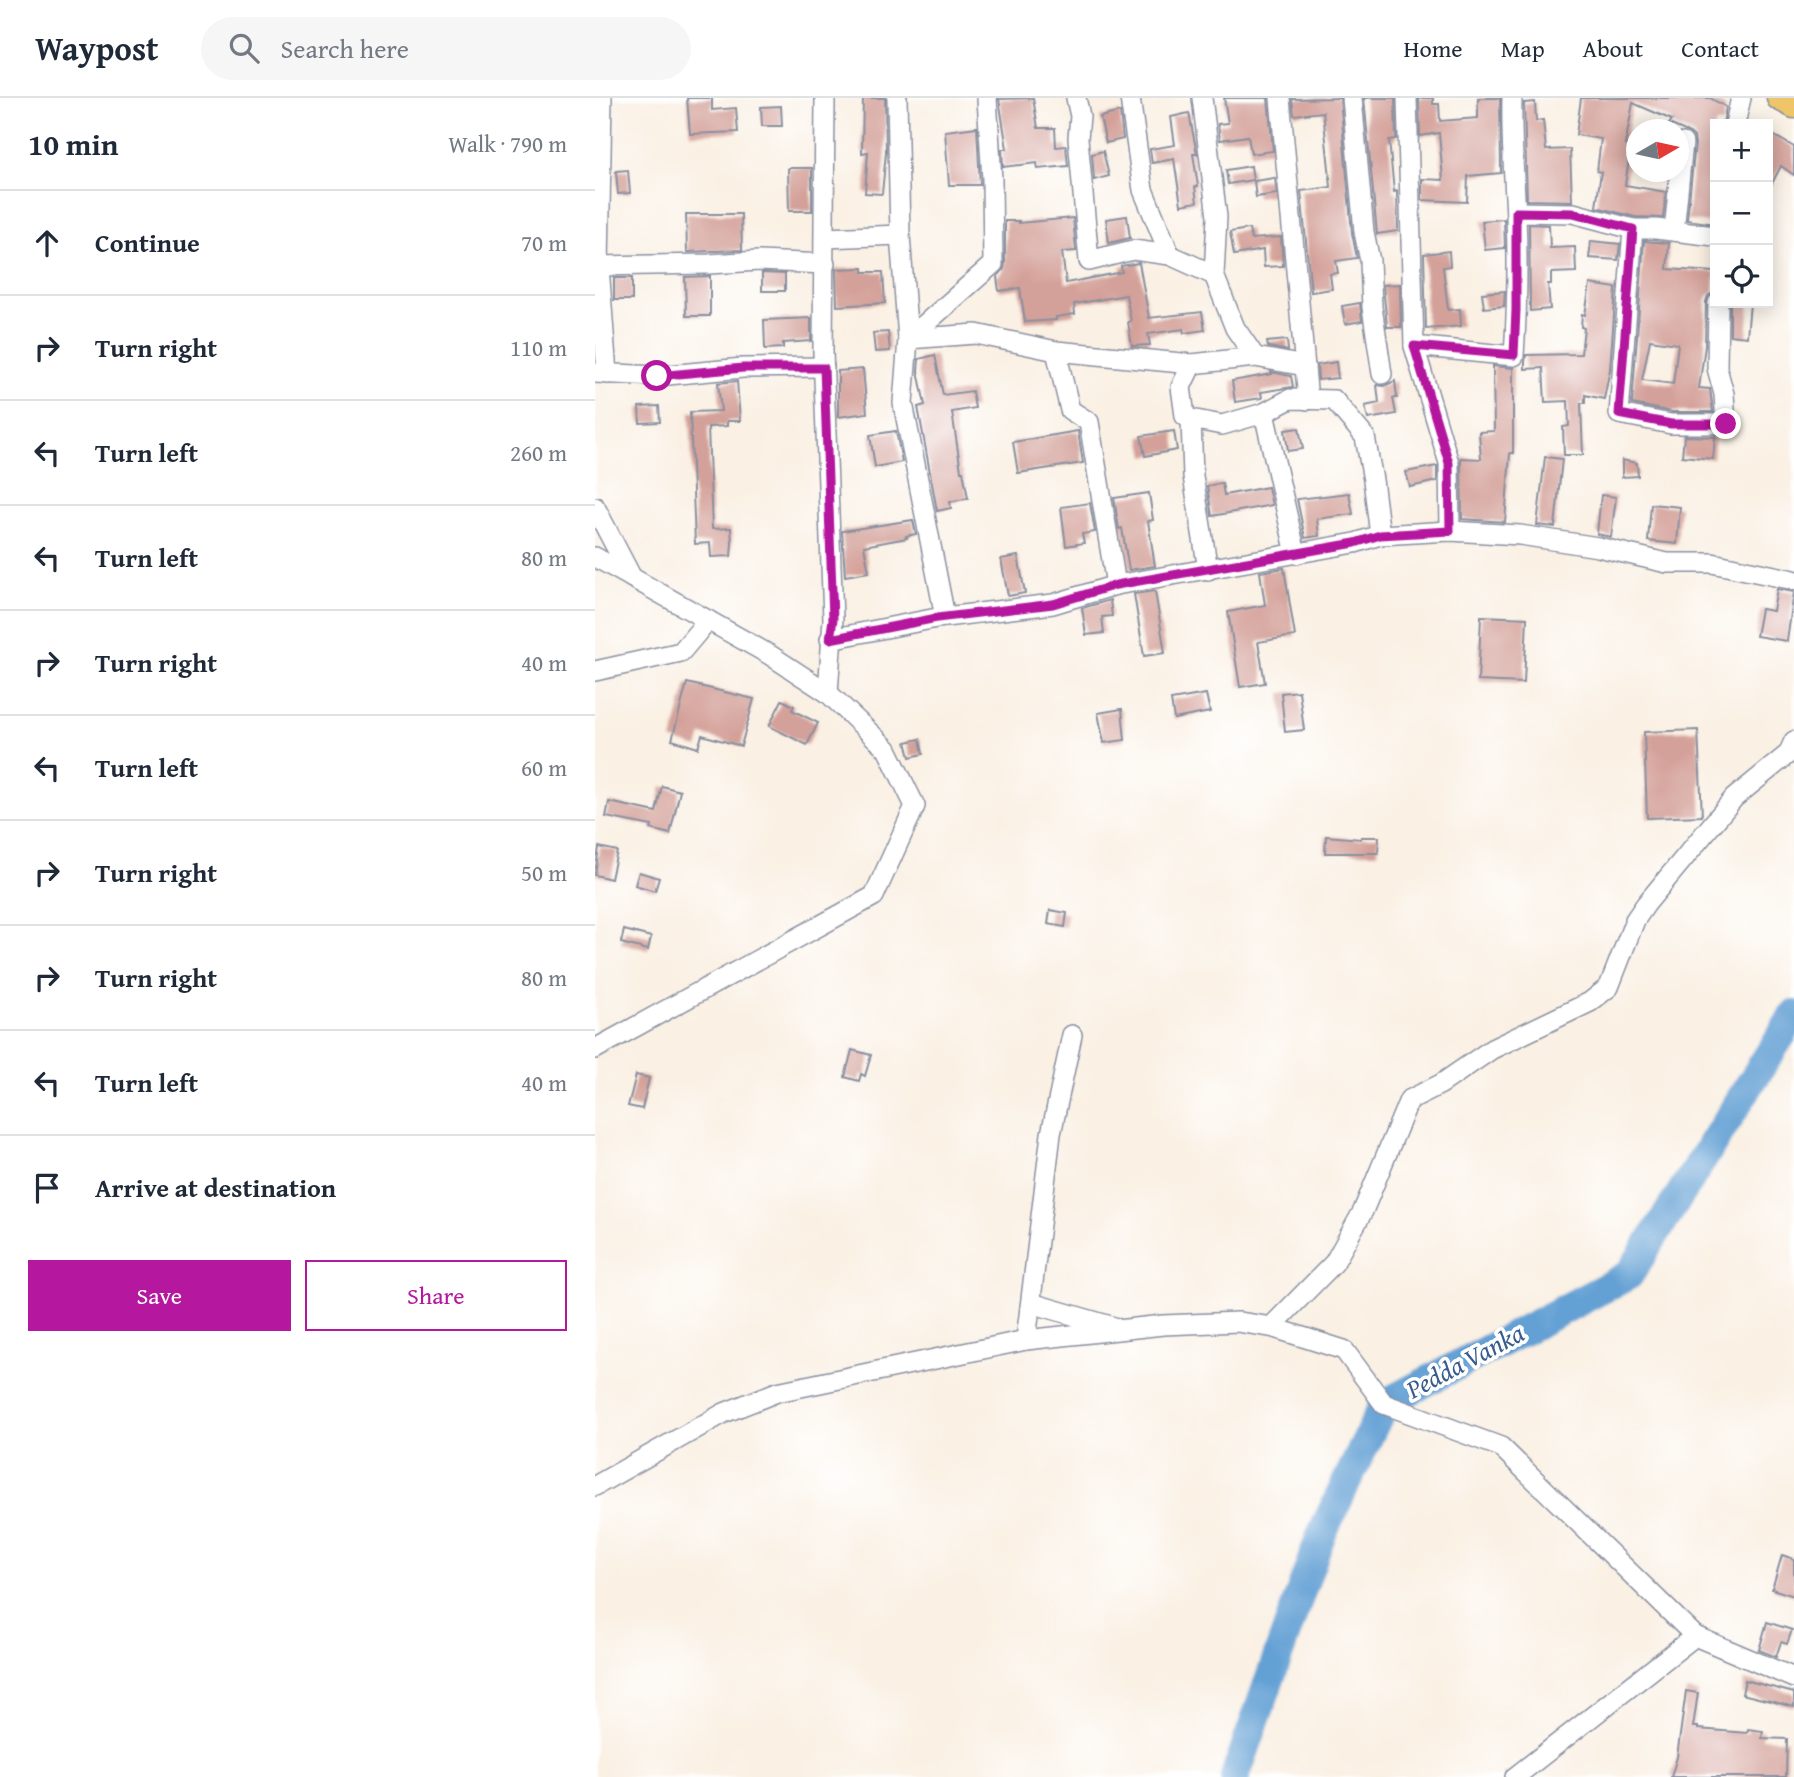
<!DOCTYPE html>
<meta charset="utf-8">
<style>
:root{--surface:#fff;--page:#f6f6f7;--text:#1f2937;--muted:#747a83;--line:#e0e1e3;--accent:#b5179e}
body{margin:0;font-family:"Gentium Book Plus",serif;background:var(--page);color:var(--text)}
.controls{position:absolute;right:21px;top:21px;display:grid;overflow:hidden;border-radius:0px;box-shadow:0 4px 18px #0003}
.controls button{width:63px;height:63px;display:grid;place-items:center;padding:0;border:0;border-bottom:2px solid var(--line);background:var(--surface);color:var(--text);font:35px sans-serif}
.compass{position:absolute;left:1031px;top:21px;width:63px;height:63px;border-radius:50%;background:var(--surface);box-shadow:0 4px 18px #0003;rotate:81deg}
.stop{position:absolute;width:21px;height:21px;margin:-16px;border:5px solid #b5179e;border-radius:50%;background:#fff}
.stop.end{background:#b5179e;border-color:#fff;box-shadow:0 2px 7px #0008}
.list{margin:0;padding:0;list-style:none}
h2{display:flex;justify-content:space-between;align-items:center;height:91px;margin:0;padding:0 28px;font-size:30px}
h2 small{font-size:23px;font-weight:400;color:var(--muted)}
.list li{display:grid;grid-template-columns:46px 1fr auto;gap:21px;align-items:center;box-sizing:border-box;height:105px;padding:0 28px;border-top:2px solid var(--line)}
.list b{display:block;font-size:26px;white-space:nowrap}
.list em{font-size:23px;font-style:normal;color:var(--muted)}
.actions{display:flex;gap:14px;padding:21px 28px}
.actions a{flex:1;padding:16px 0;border:2px solid var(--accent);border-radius:0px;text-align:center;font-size:24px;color:var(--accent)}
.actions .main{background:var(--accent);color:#fff}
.icon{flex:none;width:38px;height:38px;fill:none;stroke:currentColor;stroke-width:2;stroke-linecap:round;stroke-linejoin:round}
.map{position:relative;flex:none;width:1199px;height:1679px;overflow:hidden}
header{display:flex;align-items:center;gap:42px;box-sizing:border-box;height:98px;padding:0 35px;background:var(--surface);border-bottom:2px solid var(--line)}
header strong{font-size:33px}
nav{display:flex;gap:38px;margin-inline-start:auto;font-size:24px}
.search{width:490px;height:63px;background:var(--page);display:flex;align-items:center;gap:18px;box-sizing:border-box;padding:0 24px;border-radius:38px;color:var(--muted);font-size:26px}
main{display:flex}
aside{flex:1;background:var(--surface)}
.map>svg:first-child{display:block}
</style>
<header>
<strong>Waypost</strong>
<div class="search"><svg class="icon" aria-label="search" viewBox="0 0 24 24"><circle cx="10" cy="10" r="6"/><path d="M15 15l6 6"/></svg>Search here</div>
<nav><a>Home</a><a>Map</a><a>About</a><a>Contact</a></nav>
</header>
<main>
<aside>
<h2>10 min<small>Walk · 790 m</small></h2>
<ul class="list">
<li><svg class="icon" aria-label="ahead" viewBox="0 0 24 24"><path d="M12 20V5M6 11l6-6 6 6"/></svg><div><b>Continue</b></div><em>70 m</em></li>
<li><svg class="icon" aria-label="right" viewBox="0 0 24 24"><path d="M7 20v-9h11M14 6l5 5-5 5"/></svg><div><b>Turn right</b></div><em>110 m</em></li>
<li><svg class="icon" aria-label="left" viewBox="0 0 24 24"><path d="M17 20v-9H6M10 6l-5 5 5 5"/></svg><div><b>Turn left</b></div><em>260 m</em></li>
<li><svg class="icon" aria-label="left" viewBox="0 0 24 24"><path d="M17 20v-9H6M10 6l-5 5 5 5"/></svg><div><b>Turn left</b></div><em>80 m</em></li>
<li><svg class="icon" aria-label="right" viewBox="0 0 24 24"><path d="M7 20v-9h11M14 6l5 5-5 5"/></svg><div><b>Turn right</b></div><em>40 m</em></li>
<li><svg class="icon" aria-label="left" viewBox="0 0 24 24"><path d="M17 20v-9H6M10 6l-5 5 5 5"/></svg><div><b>Turn left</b></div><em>60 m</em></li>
<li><svg class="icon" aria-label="right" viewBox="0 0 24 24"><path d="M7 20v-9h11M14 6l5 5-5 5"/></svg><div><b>Turn right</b></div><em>50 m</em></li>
<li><svg class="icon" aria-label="right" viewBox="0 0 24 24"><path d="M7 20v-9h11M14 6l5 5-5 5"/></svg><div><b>Turn right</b></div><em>80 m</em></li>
<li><svg class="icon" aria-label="left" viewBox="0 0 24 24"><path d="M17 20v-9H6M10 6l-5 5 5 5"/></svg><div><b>Turn left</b></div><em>40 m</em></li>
<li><svg class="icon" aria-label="arrive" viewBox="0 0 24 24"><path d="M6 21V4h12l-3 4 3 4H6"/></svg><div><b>Arrive at destination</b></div></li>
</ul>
<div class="actions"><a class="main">Save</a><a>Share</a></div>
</aside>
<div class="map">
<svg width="1199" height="1679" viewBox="0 0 1199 1679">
<rect width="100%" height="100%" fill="#fff"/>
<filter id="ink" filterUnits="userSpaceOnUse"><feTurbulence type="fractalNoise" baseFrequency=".0143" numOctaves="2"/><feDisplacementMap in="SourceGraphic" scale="14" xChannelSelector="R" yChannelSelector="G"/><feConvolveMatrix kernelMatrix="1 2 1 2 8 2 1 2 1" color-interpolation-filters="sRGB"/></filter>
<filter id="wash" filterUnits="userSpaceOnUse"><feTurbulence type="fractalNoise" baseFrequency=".00686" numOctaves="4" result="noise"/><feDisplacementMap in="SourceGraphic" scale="28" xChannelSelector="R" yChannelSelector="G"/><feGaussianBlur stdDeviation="1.57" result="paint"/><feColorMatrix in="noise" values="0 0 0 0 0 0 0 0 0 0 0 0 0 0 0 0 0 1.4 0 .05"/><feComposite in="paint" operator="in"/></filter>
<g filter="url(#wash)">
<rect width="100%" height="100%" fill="#faf0e3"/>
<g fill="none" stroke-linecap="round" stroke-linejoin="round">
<polyline stroke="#63a0d4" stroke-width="30" points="640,1679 726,1437 789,1306 1034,1177 1199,917"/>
</g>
<g id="blocks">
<g fill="#d4a19a" fill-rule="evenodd">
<polygon points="92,0 117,0 117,12 141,10 143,34 95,36"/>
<polygon points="268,0 290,0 291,54 287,96 270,95 273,54 267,55"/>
<polygon points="438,0 443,30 460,30 461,49 471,48 473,68 443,71 442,65 408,69 407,51 412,51 404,1"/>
<polygon points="629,0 673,0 678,53 656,56 653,38 625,42 623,26 633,25"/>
<polygon points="745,0 757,135 762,160 741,163 743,175 735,176 737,191 716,194 706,93 736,89 728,14 699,17 697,1"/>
<polygon points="769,0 800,0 801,41 794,42 799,94 802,93 803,133 782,136"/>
<polygon points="824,0 838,0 838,6 844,6 845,23 883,20 883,0 905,0 906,75 873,78 872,104 827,102 827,81 848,82 844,35 825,38"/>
<polygon points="986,0 1115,0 1131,9 1128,26 1120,26 1120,126 1092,122 1100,46 1099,39 1095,35 1074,26 1077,22 1038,5 1030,47 1036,48 1030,87 1071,94 1068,120 1040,119 1001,109 1006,74 1002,73 1006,41 981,37"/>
<polygon points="940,4 941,23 948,22 951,52 975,51 977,103 932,102 929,5"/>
<polygon points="186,8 187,28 167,28 166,9"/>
<polygon points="525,14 528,41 511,45 505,19"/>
<polygon points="594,15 602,56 598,56 603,88 600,89 602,104 586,107 579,61 557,65 555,51 580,47 576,19"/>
<polygon points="382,29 385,87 354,87 350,33"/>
<polygon points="1173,34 1199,49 1199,77 1186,68 1173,93"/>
<polygon points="508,53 514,78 499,82 497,56"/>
<polygon points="656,68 658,82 633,86 631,72"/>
<polygon points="193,70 217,70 217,113 194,113"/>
<polygon points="33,72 35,95 23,96 21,73"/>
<polygon points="680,80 682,96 661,99 659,83"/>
<polygon points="91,116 146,116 147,152 92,154"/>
<polygon points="532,118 535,140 514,145 511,121"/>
<polygon points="478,120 481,153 467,154 471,185 527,174 526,168 544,165 554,220 607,214 610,232 589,235 588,231 553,236 555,247 537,248 533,224 536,223 531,197 479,206 480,216 461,219 461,222 430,224 425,190 404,193 402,179 409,171 410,166 410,123 424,123 424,125"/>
<polygon points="909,121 910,150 890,152 887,123"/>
<polygon points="934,126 954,127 955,150 980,149 981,174 956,175 956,186 953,186 955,211 935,213"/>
<polygon points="654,131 656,141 686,139 688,168 669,169 668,152 639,157 635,134"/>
<polygon points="996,143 1025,146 1023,162 994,160"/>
<path d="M1049 143 1074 145 1072 171 1120 174 1119 194 1113 198 1111 204 1110 248 1104 290 1115 291 1118 314H1077L1037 306ZM1055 242 1083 246 1078 286 1047 282Z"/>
<polygon points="854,153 855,168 848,169 853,212 865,211 866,228 831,231 829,156"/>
<polygon points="268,170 268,174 288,174 290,205 242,208 241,171"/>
<polygon points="167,175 190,176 190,193 167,193"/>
<polygon points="115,178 115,218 91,218 90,179"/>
<rect x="19" y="180" width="18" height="22"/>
<polygon points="805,186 806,229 792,229 788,187"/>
<polygon points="995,186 1021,190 1015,271 1009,301 990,297 990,305 986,305 988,357 969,357 968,329 974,328 973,303 950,304 948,270 930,271 930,264 931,257 986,256 989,230 986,229 987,216 990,217"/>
<polygon points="910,193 909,208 889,210 887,195"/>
<polygon points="765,205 767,223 750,226 747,208"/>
<polygon points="1135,205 1155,205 1152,239 1135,237"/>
<polygon points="216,220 216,243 188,245 188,250 170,251 169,222"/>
<polygon points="293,234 295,253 280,254 278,235"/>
<polygon points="692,242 693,253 673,249 672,244"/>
<polygon points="340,257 348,297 377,293 380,310 357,314 366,373 368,373 373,400 355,404 356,410 342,413 323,309 330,307 323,273 324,261"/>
<polygon points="741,264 743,280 723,282 722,267"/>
<polygon points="898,268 918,270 918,355 915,355 910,424 867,421 866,360 886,361 884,334 899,333"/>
<polygon points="268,271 272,315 243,319 243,273"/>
<polygon points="676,274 696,278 698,289 666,294 667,300 640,304 637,283 677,276"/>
<polygon points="142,283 145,323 132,323 132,328 113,329 117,431 136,430 137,445 136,458 116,459 115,445 100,446 95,314 126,313 123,285"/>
<polygon points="800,283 802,300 798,300 801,316 773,321 770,308 784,305 782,287 789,288"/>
<polygon points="64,308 65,324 45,325 44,309"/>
<polygon points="704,330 708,351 693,353 690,332"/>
<polygon points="301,333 307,364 280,369 275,337"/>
<polygon points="483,333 488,365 423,375 418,344"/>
<polygon points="579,333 582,352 550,358 546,338"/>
<polygon points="1089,338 1120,339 1118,361 1087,358"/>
<polygon points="950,359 967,361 960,429 942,427"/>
<polygon points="1027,362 1042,365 1043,378 1027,379"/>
<polygon points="842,368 842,383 815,389 811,374"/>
<polygon points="627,385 629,397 673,389 677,407 617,418 612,388"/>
<polygon points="554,395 558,422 553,423 560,468 534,472 527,430 524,431 519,400"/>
<polygon points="754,395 758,416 722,421 724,438 710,440 702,401"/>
<polygon points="1006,397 1021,399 1016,439 1002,436"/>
<polygon points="495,405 500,434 487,436 489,445 471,448 466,409"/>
<polygon points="1056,406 1085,409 1082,446 1053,443"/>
<polygon points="318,422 321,436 311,438 312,440 269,448 274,474 250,478 247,433"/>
<polygon points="423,458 430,495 413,498 406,461"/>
<polygon points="689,470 700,538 663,544 670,585 645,589 633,514 670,507 665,474"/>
<polygon points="1182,491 1199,494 1192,543 1161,538 1166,511 1178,513"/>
<polygon points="560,493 570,555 549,558 539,496"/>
<polygon points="515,502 517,518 507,519 509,535 491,537 487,510"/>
<polygon points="886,518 932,520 929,585 883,583"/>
<polygon points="92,585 159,601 146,648 107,637 103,650 77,642"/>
<polygon points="704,593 709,632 690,634 686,595"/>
<polygon points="611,596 615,614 579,621 576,602"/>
<polygon points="187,602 199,608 197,612 223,625 212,647 174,628"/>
<polygon points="527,611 530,642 509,645 503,615"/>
<polygon points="1103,632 1107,718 1052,720 1049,634"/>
<polygon points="325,641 328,656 315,659 311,644"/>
<polygon points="67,688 85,693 75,736 56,731 57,728 11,719 14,704 61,714"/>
<polygon points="731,738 766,741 766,739 784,739 783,755 730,755"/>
<polygon points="4,749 22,753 16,781 0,777"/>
<polygon points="44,774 64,780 60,793 40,787"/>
<polygon points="455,812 472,815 470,829 453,826"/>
<polygon points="29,832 56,839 53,852 26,845"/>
<polygon points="257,952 276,957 270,978 266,976 264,983 250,979"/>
<polygon points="41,977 54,980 47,1011 33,1008"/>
<polygon points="1187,1457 1199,1461 1199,1498 1177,1491"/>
<polygon points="1172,1524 1197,1532 1192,1546 1186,1544 1181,1559 1164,1552"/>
<polygon points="1150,1582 1199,1595 1199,1609 1147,1596"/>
<polygon points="1091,1593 1103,1595 1098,1629 1103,1629 1103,1631 1152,1635 1153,1631 1168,1633 1167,1640 1192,1641 1191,1679 1076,1679 1082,1659"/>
</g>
</g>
</g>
<g filter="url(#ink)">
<use href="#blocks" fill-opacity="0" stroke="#8a90a0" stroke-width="2"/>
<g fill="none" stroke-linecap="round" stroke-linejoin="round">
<g stroke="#8a90a0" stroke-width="22">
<g id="minor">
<polyline points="7,0 4,168 12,276"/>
<polyline points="230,0 228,254 238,521 233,595"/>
<polyline points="481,0 485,18 483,40 494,163 538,152 575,157 619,177"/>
<polyline points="535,0 548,92 575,157"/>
<polyline points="685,0 713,302"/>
<polyline points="757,0 769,134 775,163 777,209 787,276"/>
<path d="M812 0 819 248 919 258C922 211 923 164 921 118 919 78 916 40 917 0"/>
<polyline points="1140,26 1146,0"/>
<polyline points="921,114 978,115 1038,131"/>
<polyline points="1079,133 1088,45"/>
<polyline points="305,137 313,241"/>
<polyline points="1120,138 1061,131 1038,131 1024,316 1076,326 1131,326 1129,296 1122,270 1123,205"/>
<polyline points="230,140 305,137 302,0"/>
<polyline points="0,168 114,166 164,163 230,166"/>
<polyline points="313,241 398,166 397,82 392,0"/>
<polyline points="819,248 854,365 855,433"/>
<polyline points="660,259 710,268"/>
<polyline points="0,275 62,278 148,270 229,269"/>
<polyline points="596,321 590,318 586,289 597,266"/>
<polyline points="0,409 37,480"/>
<polyline points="701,456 669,315 695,301 739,302 770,339 778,382 785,437"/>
<polyline points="0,459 175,557 233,595 292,651 320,708 279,798 0,951"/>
<polyline points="613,472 598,378 596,321 627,327 669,315"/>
<polyline points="521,487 494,324 475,312 461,253 597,266 660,259 640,230 619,177 622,119 607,0"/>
<polyline points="350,519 308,305 313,241 381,236 461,253"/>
<polyline points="235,541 342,520 458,506 521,487 760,445 785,437 855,433 925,437 1003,449 1072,465 1117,465 1199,482"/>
<polyline points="0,573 86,554 113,522"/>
<polyline points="436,1205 519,1229"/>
<polyline points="676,1229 739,1165 768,1113 814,1002 846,986 897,951 995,904 1014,889 1040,822 1051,806 1139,700 1193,656 1199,643"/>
<polyline points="431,1242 456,1036 477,937"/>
<polyline points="0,1388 129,1315 182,1294 431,1242 568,1227 643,1224 676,1229 749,1252 789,1306 906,1349 1100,1538 920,1679"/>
<polyline points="1100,1538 1199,1580"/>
</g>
</g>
<g stroke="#8a90a0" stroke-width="27">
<polyline id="major" points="1184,0 1199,8"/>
</g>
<use href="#minor" stroke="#fff" stroke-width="19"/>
<use href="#major" stroke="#eec569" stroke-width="24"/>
</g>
</g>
<g fill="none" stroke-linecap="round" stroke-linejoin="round" filter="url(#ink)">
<polyline stroke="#b5179e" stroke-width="9" points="62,278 148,270 229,270 238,521 235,541 342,520 458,506 521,487 760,445 785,437 855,433 854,365 819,248 919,257 921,212 921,114 978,115 1038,131 1024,316 1076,326 1131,326"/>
</g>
<g text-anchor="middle" stroke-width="7" stroke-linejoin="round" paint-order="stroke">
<g font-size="26" font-style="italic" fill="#385c8d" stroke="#fff">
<text transform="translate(870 1263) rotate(-28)" y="9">Pedda Vanka</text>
</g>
</g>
</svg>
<div class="controls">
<button>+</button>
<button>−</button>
<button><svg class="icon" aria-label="locate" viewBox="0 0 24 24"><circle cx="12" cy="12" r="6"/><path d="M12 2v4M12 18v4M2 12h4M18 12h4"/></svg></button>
</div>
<svg class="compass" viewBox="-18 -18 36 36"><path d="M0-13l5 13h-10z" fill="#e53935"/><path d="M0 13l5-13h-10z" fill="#747a83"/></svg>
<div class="stop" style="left:62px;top:278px"></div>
<div class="stop end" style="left:1131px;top:326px"></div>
</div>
</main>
